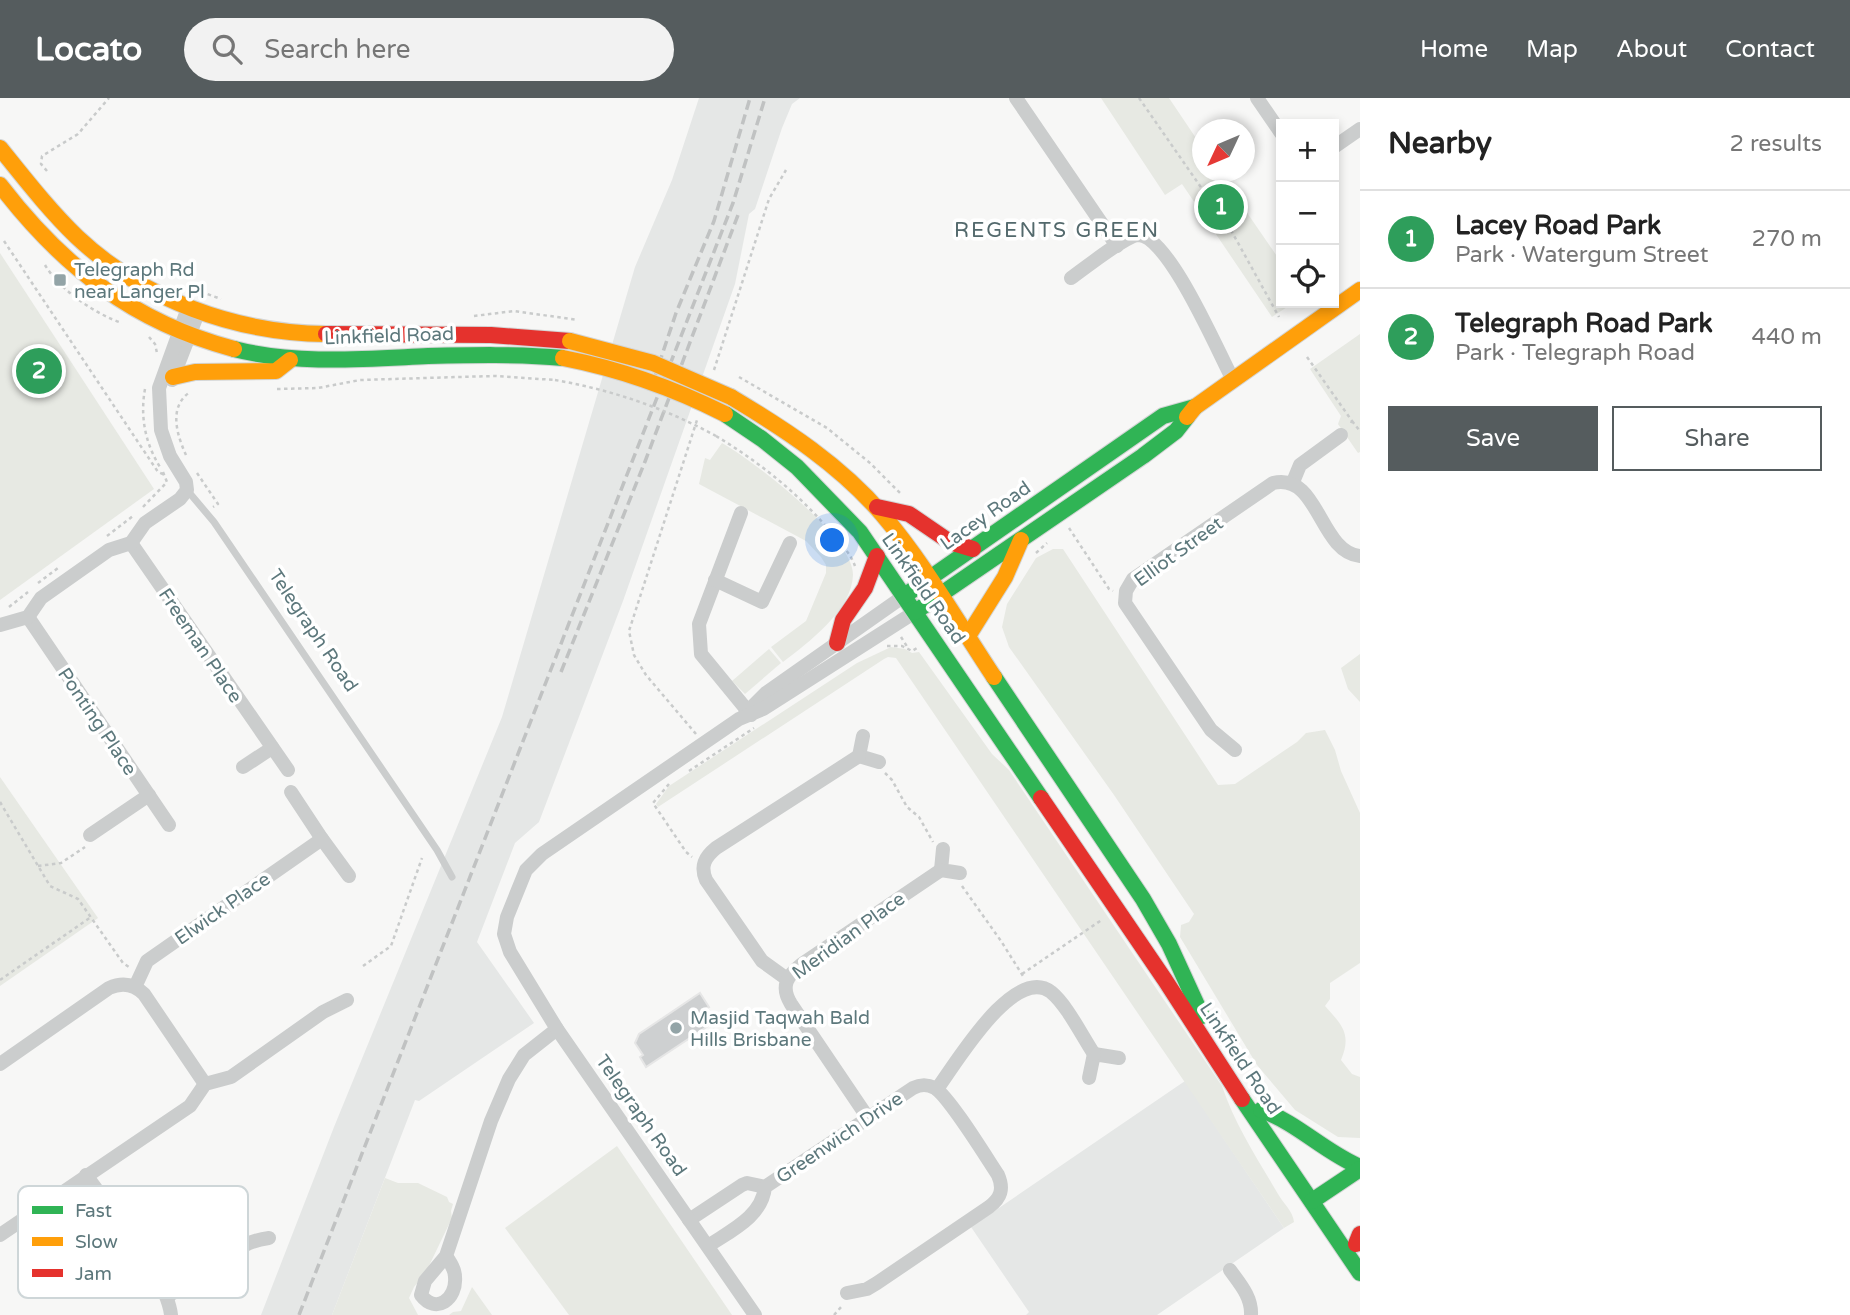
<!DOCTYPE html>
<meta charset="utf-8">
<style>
:root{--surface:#fff;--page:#f2f2f2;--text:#222;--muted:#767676;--line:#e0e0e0;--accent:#555c5e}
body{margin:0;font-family:"Varela Round",sans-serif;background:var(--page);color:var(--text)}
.controls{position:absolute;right:21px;top:21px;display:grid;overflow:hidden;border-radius:0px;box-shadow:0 4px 10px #0003}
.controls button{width:63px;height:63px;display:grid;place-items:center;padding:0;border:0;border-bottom:2px solid var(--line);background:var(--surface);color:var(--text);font:35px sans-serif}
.compass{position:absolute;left:1192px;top:21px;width:63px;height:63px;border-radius:50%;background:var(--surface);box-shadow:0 4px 10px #0003;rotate:226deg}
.you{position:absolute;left:833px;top:443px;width:24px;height:24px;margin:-18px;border:5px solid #fff;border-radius:50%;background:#1a73e8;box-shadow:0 0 0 10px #1a73e833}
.badge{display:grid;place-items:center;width:46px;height:46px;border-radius:50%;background:var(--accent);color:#fff;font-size:23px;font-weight:700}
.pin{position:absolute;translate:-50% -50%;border:4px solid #fff;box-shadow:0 2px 7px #0006}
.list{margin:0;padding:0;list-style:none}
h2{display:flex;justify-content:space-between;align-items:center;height:91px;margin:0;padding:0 28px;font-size:30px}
h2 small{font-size:23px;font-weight:400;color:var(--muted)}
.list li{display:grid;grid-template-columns:46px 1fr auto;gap:21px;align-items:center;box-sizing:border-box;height:98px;padding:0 28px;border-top:2px solid var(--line)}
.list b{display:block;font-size:26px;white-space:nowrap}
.list p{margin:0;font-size:23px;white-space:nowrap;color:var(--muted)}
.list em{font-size:23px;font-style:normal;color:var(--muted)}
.actions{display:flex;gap:14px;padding:21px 28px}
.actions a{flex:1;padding:16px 0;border:2px solid var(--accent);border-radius:0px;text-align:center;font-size:24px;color:var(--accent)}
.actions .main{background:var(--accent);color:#fff}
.icon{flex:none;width:38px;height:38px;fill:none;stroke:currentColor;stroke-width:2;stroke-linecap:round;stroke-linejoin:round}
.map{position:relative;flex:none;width:1360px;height:1217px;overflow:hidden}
header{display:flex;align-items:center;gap:42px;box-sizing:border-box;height:98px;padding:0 35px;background:var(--accent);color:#fff}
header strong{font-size:33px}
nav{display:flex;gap:38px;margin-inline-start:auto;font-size:24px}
.search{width:490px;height:63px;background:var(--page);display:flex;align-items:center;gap:18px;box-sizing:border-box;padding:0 24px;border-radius:38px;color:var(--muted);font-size:26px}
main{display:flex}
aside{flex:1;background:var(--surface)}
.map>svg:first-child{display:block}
</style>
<header>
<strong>Locato</strong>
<div class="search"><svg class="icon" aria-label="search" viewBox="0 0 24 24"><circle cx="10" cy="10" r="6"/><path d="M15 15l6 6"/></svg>Search here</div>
<nav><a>Home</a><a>Map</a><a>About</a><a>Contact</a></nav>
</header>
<main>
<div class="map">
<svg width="1360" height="1217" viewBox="0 0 1360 1217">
<rect width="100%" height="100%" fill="#f7f7f6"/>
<g fill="#e5e7e6">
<polygon points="699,0 800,0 792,6 782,30 755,111 749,116 735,186 623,503 539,724 515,745 477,844 534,925 419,1003 415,1002 332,1217 261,1217 334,1029 502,619 635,169 672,82"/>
<polygon points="1185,983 1284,1130 1157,1217 1026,1217 1029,1214 971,1129"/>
</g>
<g fill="#e7e9e3">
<polygon points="1101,0 1169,0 1202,49 1202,74 1219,74 1281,164 1281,205 1293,205 1272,219 1182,86 1165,97"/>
<polygon points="0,155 154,391 0,502"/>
<polygon points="1360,236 1360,354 1358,355 1338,326 1341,318 1310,271"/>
<path d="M722 345C754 363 854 440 853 477 852 512 808 545 783 564L771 549 806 523 826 475V467L821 459 806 443 699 386 705 360 710 362Z"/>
<path d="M1053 451H1063L1218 687 1235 686 1297 644 1306 635 1325 632 1335 652 1341 673 1360 715V865L1330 885V901L1325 908C1342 927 1352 936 1341 962L1352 976 1360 979V1040L1338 1039 1295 1012 1257 967 1180 839 1181 827 1189 824 1194 816 1114 697 1009 549 1002 529 1007 506 1036 460Z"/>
<path d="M891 549 905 551 912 555 919 554 992 656 1009 672 1222 988C1235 1027 1257 1060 1278 1096 1283 1105 1293 1113 1294 1124L1284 1130 896 560 888 559 884 561 658 709 656 706 669 688 857 565Z"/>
<polygon points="769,551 781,565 745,596 732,583"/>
<polygon points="1360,556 1360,604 1348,591 1341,570"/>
<polygon points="0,679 98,820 0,888"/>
<polygon points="617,1048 732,1217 569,1217 505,1130"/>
<polygon points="385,1080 398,1085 418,1085 447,1099 449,1104 453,1106 451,1113 452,1120 426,1174 414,1189 409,1200 418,1217 332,1217"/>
<polygon points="472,1189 492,1217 449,1217 453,1214 461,1213"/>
</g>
<polygon fill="#ced0d1" stroke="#e6e6e6" stroke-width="2" points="700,895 709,909 705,911 714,924 646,969 640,959 643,957 635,945 639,936"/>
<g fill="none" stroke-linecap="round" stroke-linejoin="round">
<g stroke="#d3d5d5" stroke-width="18">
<g id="fast">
<path d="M234 251C297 267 363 261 428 258 473 257 518 256 563 260"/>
<polyline points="725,316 762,341 797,369 860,434 1041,700"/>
<polyline points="904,498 1163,318 1195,309"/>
<polyline points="915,514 1143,358 1176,333 1187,319"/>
<polyline points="994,579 1143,801 1169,846 1202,918"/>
<polyline points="1242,1001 1360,1175"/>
<path d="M1261 1012C1298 1025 1324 1054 1360 1069"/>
<polyline points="1312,1103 1360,1071"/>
</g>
</g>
<g stroke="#d3d5d5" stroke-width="18">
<g id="slow">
<path d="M0 50C25 81 49 112 77 139 144 202 235 235 326 236"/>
<path d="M0 87C63 169 133 224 234 251"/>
<polyline points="173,279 195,274 276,273 290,262"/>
<path d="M731 299C786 332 840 367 882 416 924 465 958 525 994 579"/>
<polyline points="1187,319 1195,309 1360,192"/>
<polyline points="968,538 1005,479 1021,442"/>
</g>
</g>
<g stroke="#d3d5d5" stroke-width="18">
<g id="jam">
<polyline points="326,236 491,237 570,243"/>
<polyline points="877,409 909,416 950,444 973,451"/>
<polyline points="837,545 843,522 865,490 877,458"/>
<polyline points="1041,700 1165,882 1242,1001"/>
<polyline points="1356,1146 1360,1136"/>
</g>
</g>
<g stroke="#c9cbcb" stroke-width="2.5" stroke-dasharray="3.5 3.5" stroke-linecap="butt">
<polyline points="1139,0 1232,134 1279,219"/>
<polyline points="47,73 41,66 42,58 78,36 109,0"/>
<polyline points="4,143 158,374 165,377"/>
<path d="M45 167C60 192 95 216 122 225"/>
<polyline points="188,189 221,201"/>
<polyline points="474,218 514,213 578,222"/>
<polyline points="149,239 155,246 157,255"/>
<polyline points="1307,259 1352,323 1350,327"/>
<polyline points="714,272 769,101 786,72"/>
<polyline points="739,279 827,330 870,365 902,397"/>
<path d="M145 291C140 318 145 345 160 369"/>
<polyline points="277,291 318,290 360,282 458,279 495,278 555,282"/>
<polyline points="1352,323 1360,333"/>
<path d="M716 338C759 364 797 394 830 433 839 444 850 454 855 468"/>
<path d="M186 357C177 337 168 309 190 294"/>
<polyline points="197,375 218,406 213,409"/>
<polyline points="143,409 167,384 163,374"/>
<polyline points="1069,430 1109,491 1113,493"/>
<polyline points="107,438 133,418"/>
<polyline points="1036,455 1047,445"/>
<polyline points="38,485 58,470"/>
<polyline points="9,509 28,494"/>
<polyline points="901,539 908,550"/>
<polyline points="887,548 902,548 912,553 917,550"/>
<polyline points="696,636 646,577 634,557 629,533 697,322"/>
<polyline points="689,673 754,630"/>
<polyline points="885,675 892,682 907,709 919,719 933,744"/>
<polyline points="669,686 653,705 686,754 692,759"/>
<polyline points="0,704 50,788 78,801 123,865 129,869"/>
<polyline points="38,768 61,765 85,749"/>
<polyline points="962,788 1001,843 1023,878"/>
<polyline points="363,868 391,848 422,760"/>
<polyline points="1022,876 1103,821"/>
<polyline points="0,882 91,819"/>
<polyline points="834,1217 842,1208"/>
</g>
<polyline stroke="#cbcdcd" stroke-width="7" points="187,392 214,424 437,752 452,779"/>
<g stroke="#cbcdcd" stroke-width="14">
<polyline points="1016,0 1117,148"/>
<polyline points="1257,0 1281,35"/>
<polyline points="1334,49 1360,31"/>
<path d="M1071 180C1084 171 1125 138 1138 137 1168 136 1219 256 1233 282"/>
<polyline points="172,282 198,215"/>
<polyline points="1293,384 1300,367 1341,337"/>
<polyline points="741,415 699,526 701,556 751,617"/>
<polyline points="131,445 288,672"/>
<polyline points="715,482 762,504 790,445"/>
<polyline points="28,519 169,727"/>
<polyline points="0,527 28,519 41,500 109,452 131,445 145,425 180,401 187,392 186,384 170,358 161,332 159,290 188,210"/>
<polyline points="745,616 766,595 904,498"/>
<polyline points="863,638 859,658 879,664"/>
<path d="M1235 652 1211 632 1125 505 1126 493 1133 481 1273 385C1319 374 1319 454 1360 458"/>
<polyline points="243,669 272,650"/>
<polyline points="291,694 322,741"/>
<polyline points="90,737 149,697"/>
<polyline points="943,751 941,772 960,775"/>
<path d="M787 881 762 863 706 782C700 768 705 759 716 750L859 658"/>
<polyline points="135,889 147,863 322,741 349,778"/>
<path d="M0 966 109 890C122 884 134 886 144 896L205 986"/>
<polyline points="1089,980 1094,956 1119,960"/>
<path d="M937 991C955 967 1014 866 1051 894 1067 907 1082 938 1094 956"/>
<path d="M868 1020 791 906C780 888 787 878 802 866L941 772"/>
<path d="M86 1077C110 1111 167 1179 171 1217"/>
<polyline points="689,1122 742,1087 747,1085 765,1089"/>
<polyline points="0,1137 190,1008 205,986 231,979 323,914 347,902"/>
<path d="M708 1148C730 1133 762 1119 765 1089L913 990C921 986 927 986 935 990 950 1000 986 1059 998 1077 1004 1091 1001 1100 989 1109L877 1185 867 1191 847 1195"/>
<path d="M446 1158C450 1164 455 1171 455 1179 457 1201 436 1217 421 1197L425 1183 446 1158 491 1023 509 981 524 957 557 931"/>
<path d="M1230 1172C1240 1186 1252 1199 1251 1217"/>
<path d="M168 1198C182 1189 197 1181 211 1171 232 1157 242 1143 269 1140"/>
<polyline points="755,1217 557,931 510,854 504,836 507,819 526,772 542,756 739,621 763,611 915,514"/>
</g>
<use href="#fast" stroke="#30b455" stroke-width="16"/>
<use href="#slow" stroke="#ff9f0a" stroke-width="16"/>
<use href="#jam" stroke="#e5322d" stroke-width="16"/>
<g stroke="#c0c2c2" stroke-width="3.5" stroke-dasharray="10 5" stroke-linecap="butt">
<polyline points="654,281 676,215 714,123 750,0"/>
<polyline points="561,574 646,361 738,117"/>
<polyline points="299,1217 733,105 765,0"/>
</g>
<g stroke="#d3d4d4" stroke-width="18" stroke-linecap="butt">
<g id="slow-bridge">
<polyline points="570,243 653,265 731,299"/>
<path d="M563 260C620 271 673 290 725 316"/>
</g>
</g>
<path stroke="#c9cbcb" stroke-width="2.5" stroke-dasharray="3.5 3.5" stroke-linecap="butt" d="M555 282C612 292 665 310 716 338"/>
<use href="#slow-bridge" stroke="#ff9f0a" stroke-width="16"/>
</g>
<g fill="#93a4a7" stroke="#fff" stroke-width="2.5">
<rect x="53" y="175" width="14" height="14" rx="3.5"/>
<circle cx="676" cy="930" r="7"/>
</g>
<g text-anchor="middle" stroke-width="7" stroke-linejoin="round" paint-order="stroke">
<g font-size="19" fill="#5d787c" stroke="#fff" text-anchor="start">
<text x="74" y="178">Telegraph Rd<tspan x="74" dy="22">near Langer Pl</tspan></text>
<text x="690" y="926">Masjid Taqwah Bald<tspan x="690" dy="22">Hills Brisbane</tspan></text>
</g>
<g font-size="19" fill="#5d787c" stroke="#fff">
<text transform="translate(389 237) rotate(-2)" y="7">Linkfield Road</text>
<text transform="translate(985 417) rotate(-35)" y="7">Lacey Road</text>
<text transform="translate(1178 453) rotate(-36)" y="7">Elliot Street</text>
<text transform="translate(924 490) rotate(55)" y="7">Linkfield Road</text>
<text transform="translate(314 532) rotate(56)" y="7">Telegraph Road</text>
<text transform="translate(201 547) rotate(56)" y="7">Freeman Place</text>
<text transform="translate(98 623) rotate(56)" y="7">Ponting Place</text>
<text transform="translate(222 810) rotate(-35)" y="7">Elwick Place</text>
<text transform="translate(848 837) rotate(-36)" y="7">Meridian Place</text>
<text transform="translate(1241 960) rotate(56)" y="7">Linkfield Road</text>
<text transform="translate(642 1017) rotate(55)" y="7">Telegraph Road</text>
<text transform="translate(839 1039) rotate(-34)" y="7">Greenwich Drive</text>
</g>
<g font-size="21" letter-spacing="2" fill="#53696c" stroke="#fff">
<text x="1057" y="139">REGENTS GREEN</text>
</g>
</g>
<rect x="18" y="1088" width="230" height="112" rx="10" fill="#fff" stroke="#ced6d8" stroke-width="2"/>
<rect x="32" y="1108" width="31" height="8" fill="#30b455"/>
<rect x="32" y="1139" width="31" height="9" fill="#ff9f0a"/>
<rect x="32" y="1171" width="31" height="8" fill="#e5322d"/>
<g font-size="19" fill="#5d787c">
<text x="75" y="1119">Fast</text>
<text x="75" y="1150">Slow</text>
<text x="75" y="1182">Jam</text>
</g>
</svg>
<div class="controls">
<button>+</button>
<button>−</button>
<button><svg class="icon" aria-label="locate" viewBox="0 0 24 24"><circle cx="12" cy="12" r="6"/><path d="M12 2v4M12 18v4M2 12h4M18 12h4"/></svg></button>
</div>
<svg class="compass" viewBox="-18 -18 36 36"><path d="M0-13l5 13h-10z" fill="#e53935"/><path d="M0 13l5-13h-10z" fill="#767676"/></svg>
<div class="you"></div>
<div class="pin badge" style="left:1221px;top:109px;background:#2e9e5b">1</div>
<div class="pin badge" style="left:39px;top:273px;background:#2e9e5b">2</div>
</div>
<aside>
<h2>Nearby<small>2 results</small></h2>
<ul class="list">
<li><span class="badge" style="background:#2e9e5b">1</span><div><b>Lacey Road Park</b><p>Park · Watergum Street</p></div><em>270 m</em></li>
<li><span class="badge" style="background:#2e9e5b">2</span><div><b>Telegraph Road Park</b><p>Park · Telegraph Road</p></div><em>440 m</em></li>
</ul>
<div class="actions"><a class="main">Save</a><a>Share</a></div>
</aside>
</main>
